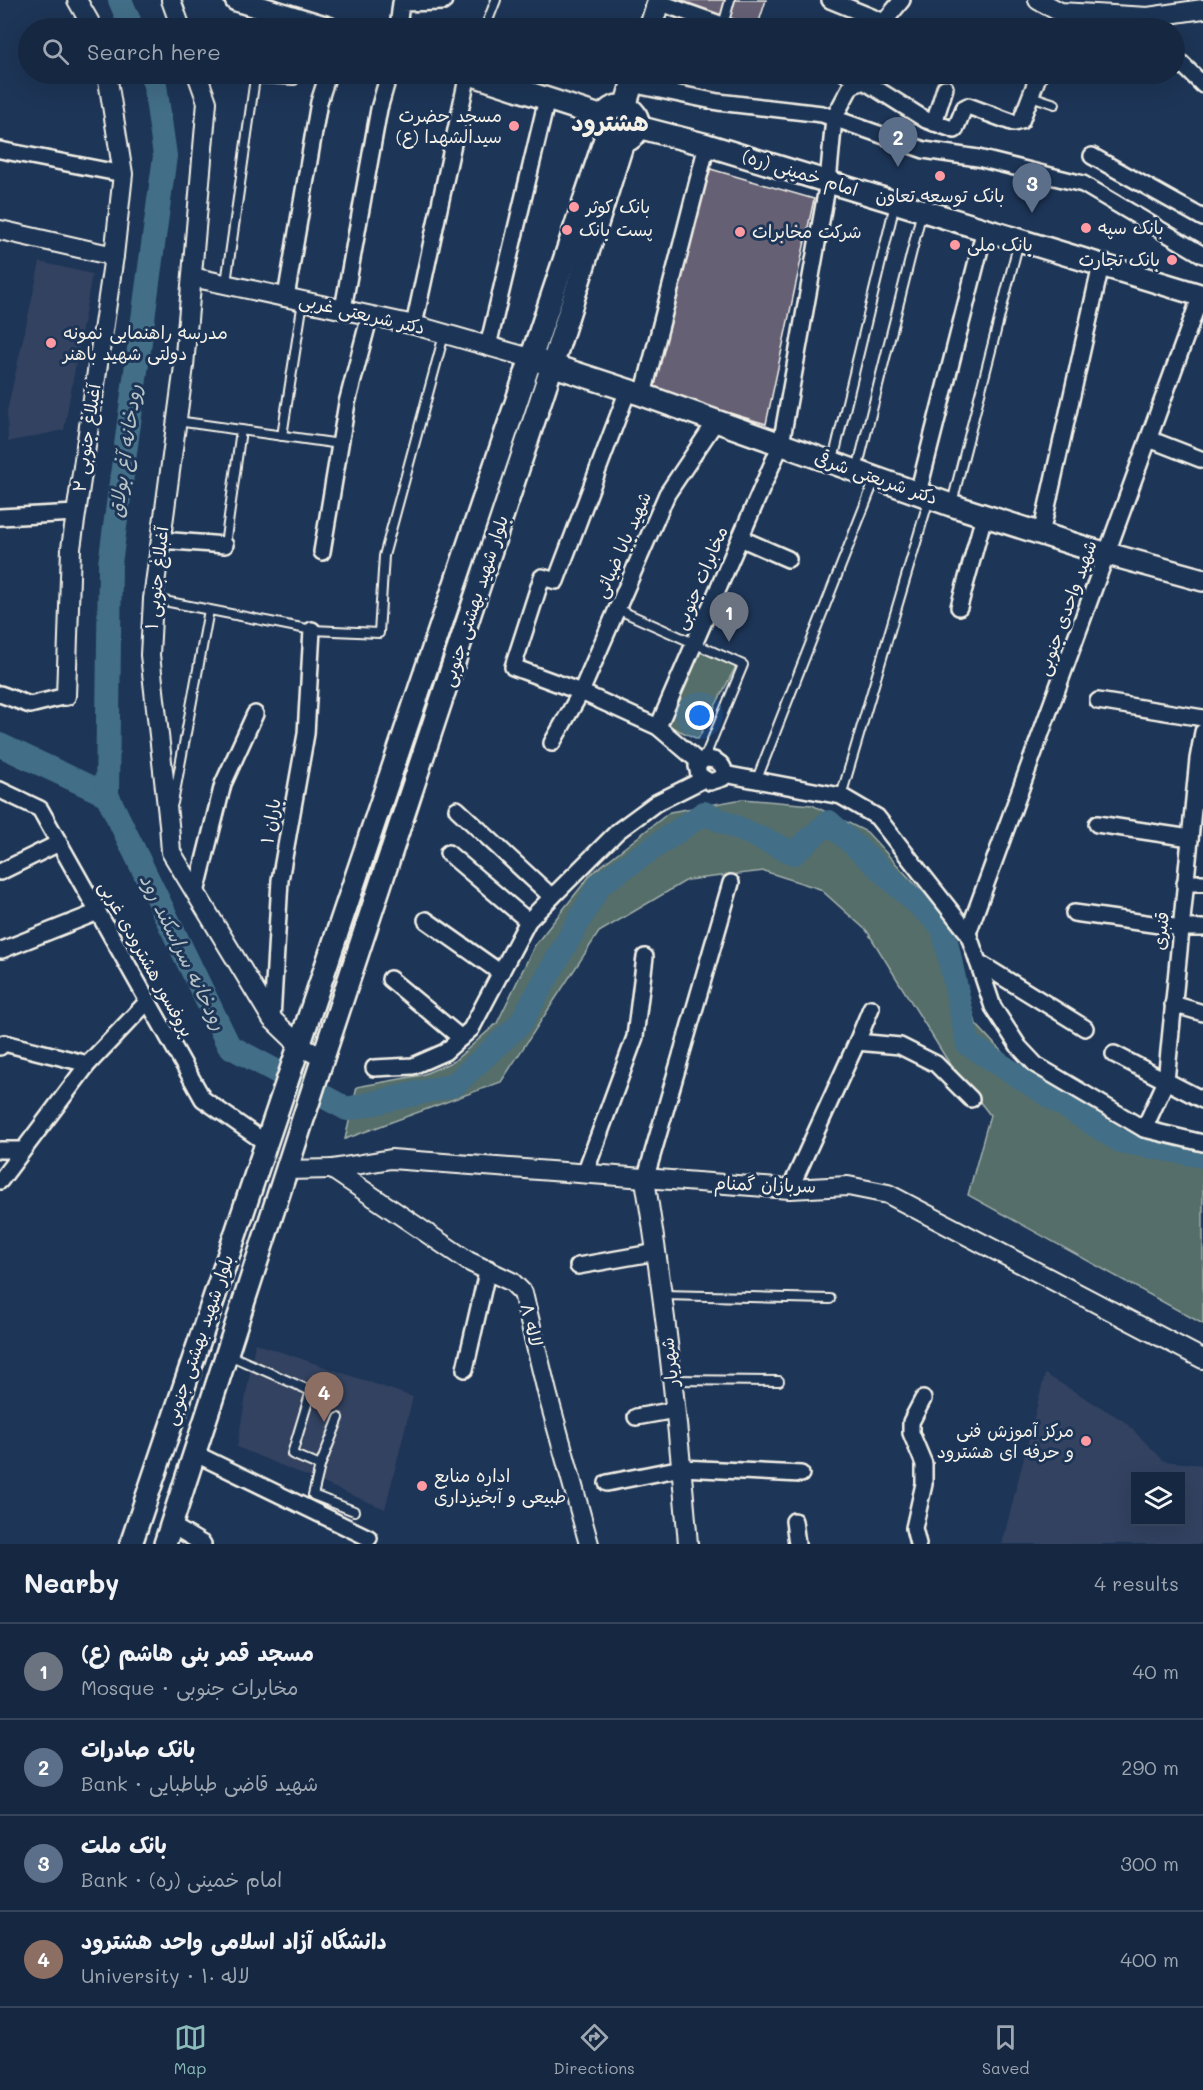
<!DOCTYPE html>
<meta charset="utf-8">
<style>
:root{--surface:#162841;--page:#23344c;--text:#f1f3f6;--muted:#9ea6b1;--line:#35445a;--accent:#8bbbb9}
body{margin:0;font-family:Mali,"Playpen Sans Arabic",sans-serif;background:var(--page);color:var(--text)}
.controls{position:absolute;right:18px;bottom:18px;display:grid;overflow:hidden;border-radius:0px;box-shadow:0 6px 24px #0002}
.controls button{width:54px;height:54px;display:grid;place-items:center;padding:0;border:0;border-bottom:2px solid var(--line);background:var(--surface);color:var(--text);font:30px sans-serif}
.you{position:absolute;left:700px;top:716px;width:21px;height:21px;margin:-15px;border:4px solid #fff;border-radius:50%;background:#1a73e8;box-shadow:0 0 0 9px #1a73e833}
.badge{display:grid;place-items:center;width:39px;height:39px;border-radius:50%;background:var(--accent);color:#fff;font-size:20px;font-weight:700}
.pin{position:absolute;translate:-50% -50px;filter:drop-shadow(0 2px 3px #0008)}
.pin::after{content:'';position:absolute;top:32px;width:21px;height:18px;background:inherit;clip-path:polygon(0 0,100% 0,50% 100%)}
.list{margin:0;padding:0;list-style:none}
h2{display:flex;justify-content:space-between;align-items:center;height:78px;margin:0;padding:0 24px;font-size:26px}
h2 small{font-size:20px;font-weight:400;color:var(--muted)}
.list li{display:grid;grid-template-columns:39px 1fr auto;gap:18px;align-items:center;box-sizing:border-box;height:96px;padding:0 24px;border-top:2px solid var(--line)}
.list b{display:block;font-size:22px;white-space:nowrap}
.list p{margin:0;font-size:20px;white-space:nowrap;color:var(--muted)}
.list em{font-size:20px;font-style:normal;color:var(--muted)}
.icon{flex:none;width:33px;height:33px;fill:none;stroke:currentColor;stroke-width:2;stroke-linecap:round;stroke-linejoin:round}
.map{position:relative;flex:none;width:1203px;height:1544px;overflow:hidden}
.search{position:absolute;background:var(--surface);box-shadow:0 6px 24px #0002;left:18px;right:18px;top:18px;height:66px;display:flex;align-items:center;gap:15px;box-sizing:border-box;padding:0 21px;border-radius:33px;color:var(--muted);font-size:22px}
.sheet{height:462px;background:var(--surface)}
nav{display:flex;justify-content:space-around;align-items:center;box-sizing:border-box;height:84px;border-top:2px solid var(--line);background:var(--surface);font-size:16px;color:var(--muted)}
nav a{display:grid;justify-items:center;gap:3px}
nav .on{color:var(--accent)}
.map>svg:first-child{display:block}
</style>
<div class="map">
<svg width="1203" height="1544" viewBox="0 0 1203 1544">
<rect width="100%" height="100%" fill="#1d3557"/>
<filter id="ink" filterUnits="userSpaceOnUse"><feTurbulence type="fractalNoise" baseFrequency=".0167" numOctaves="2"/><feDisplacementMap in="SourceGraphic" scale="12" xChannelSelector="R" yChannelSelector="G"/><feConvolveMatrix kernelMatrix="1 2 1 2 8 2 1 2 1" color-interpolation-filters="sRGB"/></filter>
<g filter="url(#ink)">
<g fill="#334260" fill-rule="evenodd">
<polygon points="40,262 92,274 64,430 8,442 7,411"/>
<polygon points="255,1343 413,1397 385,1509 237,1447"/>
<path d="M1045 1374 1124 1421 1164 1461 1203 1465 1201 1544H1002ZM1180 1476V1522H1136V1476Z"/>
</g>
<g fill="#546e6b" stroke="#a4b0aa" stroke-width="1.5">
<polygon points="698,648 736,666 698,739 664,724"/>
<polygon points="743,799 812,805 867,832 947,919 976,1024 1012,1063 1125,1136 1203,1148 1203,1324 968,1195 990,1115 946,1058 867,931 820,889 764,871 687,880 599,932 501,1082 345,1139 357,1087 422,1075 454,1061 497,1023 535,945 592,873 670,812"/>
</g>
<g fill="none" stroke-linecap="round" stroke-linejoin="round">
<g stroke="#426e87" stroke-width="24">
<polyline points="120,0 132,28"/>
<polyline points="0,745 107,795 229,1046 347,1109 454,1085 520,1024 600,884 704,813 794,853 829,822 943,927 968,1044 1120,1141 1203,1156"/>
<polyline points="107,795 110,564 165,156 155,85 151,74"/>
</g>
</g>
<g fill="#666075" stroke="#f4f1e8" stroke-width="1.5">
<polygon points="673,0 766,0 757,28"/>
<polygon points="707,168 814,199 766,424 650,389"/>
</g>
<g fill="none" stroke-linecap="round" stroke-linejoin="round">
<g stroke="#f4f1e8" stroke-width="12">
<g id="service">
<polyline points="723,25 730,0"/>
<polyline points="485,28 496,0"/>
<polyline points="1031,96 1055,104"/>
<polyline points="226,283 255,78 294,80 296,74"/>
<polyline points="177,421 340,444"/>
<polyline points="282,436 303,301"/>
<polyline points="833,460 895,204"/>
<polyline points="857,470 922,211"/>
<polyline points="952,503 1019,241"/>
<polyline points="225,545 241,430"/>
<polyline points="154,599 312,630 379,633 384,556 444,335"/>
<polyline points="617,609 743,665 704,759"/>
<polyline points="757,779 875,479"/>
<polyline points="841,796 929,499"/>
<polyline points="173,803 209,610"/>
<polyline points="663,1295 830,1299"/>
<polyline points="229,1355 311,1391 292,1454 320,1466 313,1495 354,1511"/>
<polyline points="673,1380 779,1381"/>
<polyline points="320,1466 339,1418"/>
</g>
</g>
<g stroke="#f4f1e8" stroke-width="20">
<g id="minor">
<polyline points="830,0 884,22"/>
<polyline points="658,2 731,28"/>
<polyline points="398,28 401,3 443,2 444,0"/>
<polyline points="882,28 884,22 902,0"/>
<polyline points="1174,56 1203,85"/>
<polyline points="846,74 864,81 926,120 955,130 964,108 968,106 1014,123 1021,121 1039,74"/>
<polyline points="631,84 718,102 822,114 924,150 978,158 1083,184 1203,255"/>
<polyline points="934,123 945,88"/>
<polyline points="0,150 123,174"/>
<polyline points="1092,156 1203,218"/>
<polyline points="286,297 319,102 328,74"/>
<polyline points="343,309 379,109 389,74"/>
<polyline points="414,325 468,74"/>
<polyline points="488,346 547,99"/>
<polyline points="628,390 556,581 542,577 513,667 581,692 658,727 699,762"/>
<polyline points="643,395 707,145"/>
<polyline points="1149,439 1203,460"/>
<polyline points="918,493 985,229"/>
<polyline points="0,517 76,513"/>
<polyline points="1041,534 1101,265"/>
<polyline points="740,538 788,559"/>
<polyline points="160,540 225,545"/>
<polyline points="322,552 347,403 370,315"/>
<polyline points="959,607 984,516"/>
<polyline points="0,694 30,705 66,696"/>
<polyline points="1098,701 1203,718"/>
<polyline points="658,727 781,444 828,182 834,118 851,86 864,81 866,74"/>
<polyline points="552,743 581,692 667,494 716,421"/>
<path d="M704 759C717 758 727 766 723 778L710 782 699 775 697 766Z"/>
<polyline points="724,774 841,796 877,817 968,933 978,962 1085,1028"/>
<polyline points="0,790 40,809 203,1099 266,1143"/>
<polyline points="457,809 552,897"/>
<polyline points="1097,824 1190,838"/>
<polyline points="448,853 528,921"/>
<polyline points="0,872 59,843"/>
<polyline points="1185,883 1203,883"/>
<polyline points="196,893 223,784 255,714"/>
<polyline points="1074,913 1181,928 1203,928"/>
<polyline points="426,920 501,973"/>
<polyline points="968,933 1201,295"/>
<polyline points="2,950 98,912"/>
<polyline points="978,962 993,1007 1019,1047 1036,1065 1144,1129 1203,1143"/>
<polyline points="390,979 461,1038"/>
<polyline points="1173,1004 1203,1013"/>
<polyline points="272,1019 280,880 306,734 312,630"/>
<polyline points="857,1042 900,1046 936,1064 971,1099"/>
<polyline points="0,1047 4,1043 88,1064"/>
<polyline points="1114,1054 1203,1100"/>
<polyline points="374,1068 413,1066 445,1052 471,1029 528,921 618,831 656,803 704,779"/>
<polyline points="1144,1129 1166,1081 1198,759 1203,732"/>
<polyline points="0,1150 23,1150"/>
<polyline points="585,1173 635,1037 645,957"/>
<polyline points="645,1180 731,883"/>
<polyline points="0,1181 88,1064 148,1001"/>
<polyline points="790,1189 857,1042 871,1008"/>
<polyline points="578,1266 657,1252"/>
<polyline points="465,1369 488,1268"/>
<polyline points="636,1417 675,1410"/>
<polyline points="196,1454 369,1538"/>
<polyline points="607,1483 682,1468 801,1474"/>
<polyline points="794,1521 797,1544"/>
<polyline points="171,1525 203,1544"/>
<polyline points="918,1544 914,1528 924,1484 924,1464 911,1433 911,1422 923,1399"/>
</g>
</g>
<g stroke="#f4f1e8" stroke-width="22">
<g id="tertiary">
<polyline points="77,0 93,28"/>
<polyline points="171,0 181,28"/>
<polyline points="1038,0 1060,12 1148,17 1203,9"/>
<polyline points="197,74 207,102 184,366 153,599 150,655 169,824 171,852 272,1019 300,1046 323,1058"/>
<polyline points="0,230 114,256"/>
<polyline points="192,277 414,325 530,358"/>
<polyline points="66,696 71,548 114,256 123,174 107,74"/>
<polyline points="332,1169 468,1261 512,1282 523,1293 548,1396 589,1544"/>
<polyline points="287,1170 332,1169 391,1159 790,1189 848,1186 888,1194 1203,1359"/>
<path d="M645 1180C665 1300 678 1422 688 1544"/>
</g>
</g>
<g stroke="#f4f1e8" stroke-width="26">
<g id="secondary">
<polyline points="236,0 328,28"/>
<polyline points="650,28 659,0"/>
<polyline points="470,74 603,117"/>
<circle cx="620" cy="124" r="18"/>
<polyline points="625,107 635,74"/>
<polyline points="638,127 707,145 1203,296"/>
<polyline points="539,361 643,395 951,505 1086,548 1203,580"/>
<polyline points="131,1544 606,136"/>
<polyline points="165,1544 318,1073 552,366 623,142"/>
</g>
</g>
<use href="#service" stroke="#1d3557" stroke-width="8"/>
<use href="#minor" stroke="#1d3557" stroke-width="15"/>
<use href="#tertiary" stroke="#1d3557" stroke-width="18"/>
<use href="#secondary" stroke="#1d3557" stroke-width="21"/>
</g>
</g>
<g fill="#ff9aa2" stroke="#1d3557" stroke-width="2">
<circle cx="514" cy="126" r="6"/>
<circle cx="940" cy="176" r="6"/>
<circle cx="574" cy="207" r="6"/>
<circle cx="1086" cy="228" r="6"/>
<circle cx="567" cy="230" r="6"/>
<circle cx="740" cy="232" r="6"/>
<circle cx="955" cy="245" r="6"/>
<circle cx="1172" cy="260" r="6"/>
<circle cx="51" cy="343" r="6"/>
<circle cx="1086" cy="1441" r="6"/>
<circle cx="422" cy="1486" r="6"/>
</g>
<g text-anchor="middle" stroke-width="6" stroke-linejoin="round" paint-order="stroke">
<g font-size="18" fill="#f4f1e8" stroke="#1d3557" text-anchor="start">
<text x="502" y="122" text-anchor="end">مسجد حضرت<tspan x="502" dy="21">سیدالشهدا (ع)</tspan></text>
<text x="940" y="202" text-anchor="middle">بانک توسعه تعاون</text>
<text x="586" y="213">بانک کوثر</text>
<text x="1098" y="234">بانک سپه</text>
<text x="579" y="236">پست بانک</text>
<text x="752" y="238">شرکت مخابرات</text>
<text x="967" y="251">بانک ملی</text>
<text x="1160" y="266" text-anchor="end">بانک تجارت</text>
<text x="63" y="339">مدرسه راهنمایی نمونه<tspan x="63" dy="21">دولتی شهید باهنر</tspan></text>
<text x="1074" y="1437" text-anchor="end">مرکز آموزش فنی<tspan x="1074" dy="21">و حرفه ای هشترود</tspan></text>
<text x="434" y="1482">اداره منابع<tspan x="434" dy="21">طبیعی و آبخیزداری</tspan></text>
</g>
<g font-size="18" fill="#f4f1e8" stroke="#1d3557">
<text transform="translate(800 173) rotate(17)" y="6">امام خمینی (ره)</text>
<text transform="translate(362 314) rotate(13)" y="6">دکتر شریعتی غربی</text>
<text transform="translate(87 438) rotate(-82)" y="6">آغبلاغ جنوبی ۲</text>
<text transform="translate(876 478) rotate(19)" y="6">دکتر شریعتی شرقی</text>
<text transform="translate(623 545) rotate(-66)" y="6">شهيد بابا ضيائی</text>
<text transform="translate(157 578) rotate(-84)" y="6">آغبلاغ جنوبی ۱</text>
<text transform="translate(701 578) rotate(-67)" y="6">مخابرات جنوبی</text>
<text transform="translate(475 601) rotate(-72)" y="6">بلوار شهید بهشتی جنوبی</text>
<text transform="translate(1067 608) rotate(-70)" y="6">شهید واحدی جنوبی</text>
<text transform="translate(271 821) rotate(-80)" y="6">باران ۱</text>
<text transform="translate(1161 931) rotate(-84)" y="6">قنبری</text>
<text transform="translate(146 959) rotate(61)" y="6">پروفسور هشترودی غربی</text>
<text transform="translate(765 1185) rotate(2)" y="6">سربازان گمنام</text>
<text transform="translate(531 1325) rotate(77)" y="6">لاله ۸</text>
<text transform="translate(199 1340) rotate(-71)" y="6">بلوار شهید بهشتی جنوبی</text>
<text transform="translate(670 1362) rotate(-96)" y="6">شهریار</text>
</g>
<g font-size="20" font-style="italic" fill="#b6c3c6" stroke="#1d3557">
<text transform="translate(125 451) rotate(-82)" y="7">رودخانه آغ بولاق</text>
<text transform="translate(183 952) rotate(64)" y="7">رودخانه سراسکند رود</text>
</g>
<g font-size="24" font-weight="bold" fill="#f4f1e8" stroke="#1d3557">
<text x="610" y="131">هشترود</text>
</g>
</g>
</svg>
<div class="controls">
<button><svg class="icon" aria-label="layers" viewBox="0 0 24 24"><path d="M12 4l9 5-9 5-9-5zM3 14l9 5 9-5"/></svg></button>
</div>
<div class="you"></div>
<div class="pin badge" style="left:729px;top:642px;background:#6b7280">1</div>
<div class="pin badge" style="left:898px;top:167px;background:#5c6f8a">2</div>
<div class="pin badge" style="left:1032px;top:213px;background:#5c6f8a">3</div>
<div class="pin badge" style="left:324px;top:1422px;background:#8d6e63">4</div>
<div class="search"><svg class="icon" aria-label="search" viewBox="0 0 24 24"><circle cx="10" cy="10" r="6"/><path d="M15 15l6 6"/></svg>Search here</div>
</div>
<section class="sheet">
<h2>Nearby<small>4 results</small></h2>
<ul class="list">
<li><span class="badge" style="background:#6b7280">1</span><div><b>مسجد قمر بنی هاشم (ع)</b><p>Mosque · مخابرات جنوبی</p></div><em>40 m</em></li>
<li><span class="badge" style="background:#5c6f8a">2</span><div><b>بانک صادرات</b><p>Bank · شهید قاضی طباطبایی</p></div><em>290 m</em></li>
<li><span class="badge" style="background:#5c6f8a">3</span><div><b>بانک ملت</b><p>Bank · امام خمینی (ره)</p></div><em>300 m</em></li>
<li><span class="badge" style="background:#8d6e63">4</span><div><b>دانشگاه آزاد اسلامی واحد هشترود</b><p>University · لاله ۱۰</p></div><em>400 m</em></li>
</ul>
</section>
<nav>
<a class="on"><svg class="icon" aria-label="map" viewBox="0 0 24 24"><path d="M3 6l6-2 6 2 6-2v14l-6 2-6-2-6 2zM9 4v14M15 6v14"/></svg>Map</a>
<a><svg class="icon" aria-label="directions" viewBox="0 0 24 24"><path d="M12 3l9 9-9 9-9-9zM9 14v-3h6M13 9l2 2-2 2"/></svg>Directions</a>
<a><svg class="icon" aria-label="saved" viewBox="0 0 24 24"><path d="M7 4h10v16l-5-4-5 4z"/></svg>Saved</a>
</nav>
